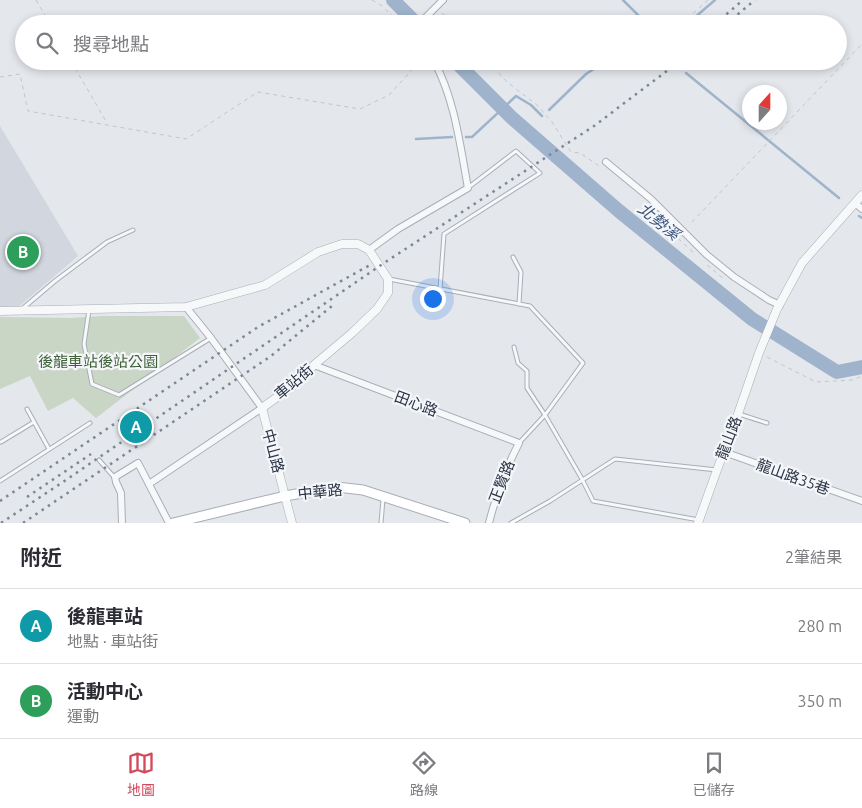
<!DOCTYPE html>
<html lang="zh-TW">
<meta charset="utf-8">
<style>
:root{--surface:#fff;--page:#f7f7f7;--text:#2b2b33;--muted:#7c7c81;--line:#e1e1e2;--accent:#d1495b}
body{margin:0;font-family:Ubuntu,"Noto Sans TC",sans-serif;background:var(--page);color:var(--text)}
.compass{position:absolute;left:742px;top:85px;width:45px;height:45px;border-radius:50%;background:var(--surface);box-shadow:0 2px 8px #0003;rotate:21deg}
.you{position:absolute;left:432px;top:298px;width:18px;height:18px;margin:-12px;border:4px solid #fff;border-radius:50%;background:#1a73e8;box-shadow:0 0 0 8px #1a73e833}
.badge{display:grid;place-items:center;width:32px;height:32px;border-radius:50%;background:var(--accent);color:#fff;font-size:16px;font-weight:700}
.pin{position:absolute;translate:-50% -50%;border:2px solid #fff;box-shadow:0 1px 5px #0006}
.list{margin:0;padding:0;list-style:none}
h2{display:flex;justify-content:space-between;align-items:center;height:65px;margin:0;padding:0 20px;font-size:21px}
h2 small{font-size:16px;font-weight:400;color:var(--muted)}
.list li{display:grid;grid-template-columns:32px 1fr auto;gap:15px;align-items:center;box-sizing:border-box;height:75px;padding:0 20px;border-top:1px solid var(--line)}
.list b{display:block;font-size:19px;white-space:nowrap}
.list p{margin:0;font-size:16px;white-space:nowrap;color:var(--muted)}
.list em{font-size:16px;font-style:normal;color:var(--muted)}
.icon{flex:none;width:28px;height:28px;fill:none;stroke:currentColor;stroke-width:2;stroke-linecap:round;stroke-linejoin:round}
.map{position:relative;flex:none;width:862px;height:523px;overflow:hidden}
.search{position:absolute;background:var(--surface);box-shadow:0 2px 8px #0003;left:15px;right:15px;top:15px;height:55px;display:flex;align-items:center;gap:12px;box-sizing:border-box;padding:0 18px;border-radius:28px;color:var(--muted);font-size:19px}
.sheet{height:215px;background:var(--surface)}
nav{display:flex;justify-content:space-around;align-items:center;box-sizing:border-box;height:70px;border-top:1px solid var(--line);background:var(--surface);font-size:14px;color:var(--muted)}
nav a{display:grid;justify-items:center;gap:2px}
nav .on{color:var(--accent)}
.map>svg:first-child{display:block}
</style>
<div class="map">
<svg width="862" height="523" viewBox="0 0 862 523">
<rect width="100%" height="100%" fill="#e4e7ec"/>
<polygon fill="#d2d6de" points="0,126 78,256 16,309 0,308"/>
<polygon fill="#c9d6c5" points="102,316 184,316 200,338 96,418 73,398 48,411 30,376 0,389 0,317 71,318"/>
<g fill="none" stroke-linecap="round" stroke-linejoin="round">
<g stroke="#9fb4cc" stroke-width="2.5">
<polyline points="623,0 647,24"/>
<polyline points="687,24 715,0"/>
<polyline points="686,73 839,198"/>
<polyline points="549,110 586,74 606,61"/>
<polyline points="466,137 472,137 516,96 531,105 542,116"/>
<polyline points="416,139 452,137"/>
<polyline points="859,216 862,218"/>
</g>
<g stroke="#9fb4cc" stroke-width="14">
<polyline points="393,0 417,24"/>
<polyline points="455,61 511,117 619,211 752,319 837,372 862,367"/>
</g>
<g stroke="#a9aeb7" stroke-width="5">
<g id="service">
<polyline points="513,257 521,272 519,304"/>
<polyline points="389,279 530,306 583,363 545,415 519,443"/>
<polyline points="440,289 444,234 540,173 516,151 469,187"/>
<polyline points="22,309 55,281 107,242 133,230"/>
<polyline points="89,310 84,344 92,384 119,395 211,338"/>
<polyline points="514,347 518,363 527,371 527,388 545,415 582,479 593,501 699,520"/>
<polyline points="27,409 49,449"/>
<polyline points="739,414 767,423"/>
<polyline points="1,442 34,422"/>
<polyline points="99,460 114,477"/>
<polyline points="0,481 90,423"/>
<polyline points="381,523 383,499"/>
<polyline points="511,523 550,501 615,459 717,470"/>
</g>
</g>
<g stroke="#a9aeb7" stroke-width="8">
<g id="minor">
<polyline points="419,24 443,0"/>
<polyline points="606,162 651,199 707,255 734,277 769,300 780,305"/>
<polyline points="855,203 862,209"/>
<path d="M369 250 398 229 468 188C460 145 455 100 434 61"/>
<path d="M314 365 519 443C506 468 496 495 489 523"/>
<polyline points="724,452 862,501"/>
<polyline points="149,484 262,408 211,338 186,307"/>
<polyline points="122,523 121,493 116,482 115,477 138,463 169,523"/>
</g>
</g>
<g stroke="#a9aeb7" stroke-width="9">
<g id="tertiary">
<polyline points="0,311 186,307 265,285 318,252 342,244 358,244 369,250 388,279 388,293 377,309 352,333 314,365 294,385 262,408 292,523"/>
<polyline points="698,523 717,470 738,414 759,353 777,309 802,263 862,195"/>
</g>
</g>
<g stroke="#a9aeb7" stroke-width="11">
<polyline id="secondary" points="173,523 285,496 337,487 363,490 465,523"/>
</g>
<g stroke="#c2c5cb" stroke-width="1" stroke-dasharray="4 4" stroke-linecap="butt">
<polyline points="36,0 50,24"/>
<polyline points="372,0 382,6 401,24"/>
<polyline points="442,13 452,24"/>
<polyline points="681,24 708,0"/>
<polyline points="71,61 107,123"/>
<polyline points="488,61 507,82 537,105 552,122 571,152 580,153 602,168"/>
<polyline points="0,77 20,74 28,111 186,139 258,92 360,109 389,95 420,61"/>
<polyline points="662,221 671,232 695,254"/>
<polyline points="692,222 862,44"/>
<polyline points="707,265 725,280"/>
<polyline points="767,357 816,382 853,380 862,376"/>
</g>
<use href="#service" stroke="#f7f8fa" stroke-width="3"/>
<use href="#minor" stroke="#f7f8fa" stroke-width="6"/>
<use href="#tertiary" stroke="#f7f8fa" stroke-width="8"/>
<use href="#secondary" stroke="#fff" stroke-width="9"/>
<g stroke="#7d8696" stroke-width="2.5" stroke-dasharray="2.5 5" stroke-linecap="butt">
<polyline points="715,24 743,0"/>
<polyline points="726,24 755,0"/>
<polyline points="27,497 91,454"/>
<polyline points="0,501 258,327 370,265"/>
<polyline points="1,523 63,482 387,261 594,126 680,61"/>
<polyline points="23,523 271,356 332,306"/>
</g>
</g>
<g text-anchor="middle" stroke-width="4.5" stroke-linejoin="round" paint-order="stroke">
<g font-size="15" fill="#3f6138" stroke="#f4f6f9">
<text x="98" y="367">後龍車站後站公園</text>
</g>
<g font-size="15" fill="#2b3445" stroke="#f4f6f9">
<text transform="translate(294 382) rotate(-40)" y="5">車站街</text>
<text transform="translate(416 404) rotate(21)" y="5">田心路</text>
<text transform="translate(729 438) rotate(-69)" y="5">龍山路</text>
<text transform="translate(273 451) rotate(75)" y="5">中山路</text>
<text transform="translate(793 477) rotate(20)" y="5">龍山路35巷</text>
<text transform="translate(502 482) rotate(-69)" y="5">正賢路</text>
<text transform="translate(320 492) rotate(-6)" y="5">中華路</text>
</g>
<g font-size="16" font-style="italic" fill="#34527a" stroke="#f4f6f9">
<text transform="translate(659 221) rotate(39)" y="6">北勢溪</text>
</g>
</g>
</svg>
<svg class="compass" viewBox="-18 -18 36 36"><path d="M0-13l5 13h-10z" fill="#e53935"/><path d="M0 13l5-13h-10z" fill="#7c7c81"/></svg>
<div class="you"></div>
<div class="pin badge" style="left:136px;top:427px;background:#0f9aa8">A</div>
<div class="pin badge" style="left:23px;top:252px;background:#2e9e5b">B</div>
<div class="search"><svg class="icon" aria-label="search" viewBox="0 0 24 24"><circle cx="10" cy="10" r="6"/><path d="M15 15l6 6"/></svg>搜尋地點</div>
</div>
<section class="sheet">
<h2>附近<small>2筆結果</small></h2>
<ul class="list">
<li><span class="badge" style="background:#0f9aa8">A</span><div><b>後龍車站</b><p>地點 · 車站街</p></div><em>280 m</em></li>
<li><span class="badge" style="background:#2e9e5b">B</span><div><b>活動中心</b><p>運動</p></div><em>350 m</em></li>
</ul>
</section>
<nav>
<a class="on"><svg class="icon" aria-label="map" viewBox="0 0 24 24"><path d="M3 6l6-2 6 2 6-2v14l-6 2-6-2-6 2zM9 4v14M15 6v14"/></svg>地圖</a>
<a><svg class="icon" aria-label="directions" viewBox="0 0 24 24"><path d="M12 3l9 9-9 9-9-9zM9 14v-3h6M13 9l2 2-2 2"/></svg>路線</a>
<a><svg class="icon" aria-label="saved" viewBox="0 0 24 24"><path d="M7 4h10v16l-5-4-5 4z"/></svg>已儲存</a>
</nav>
